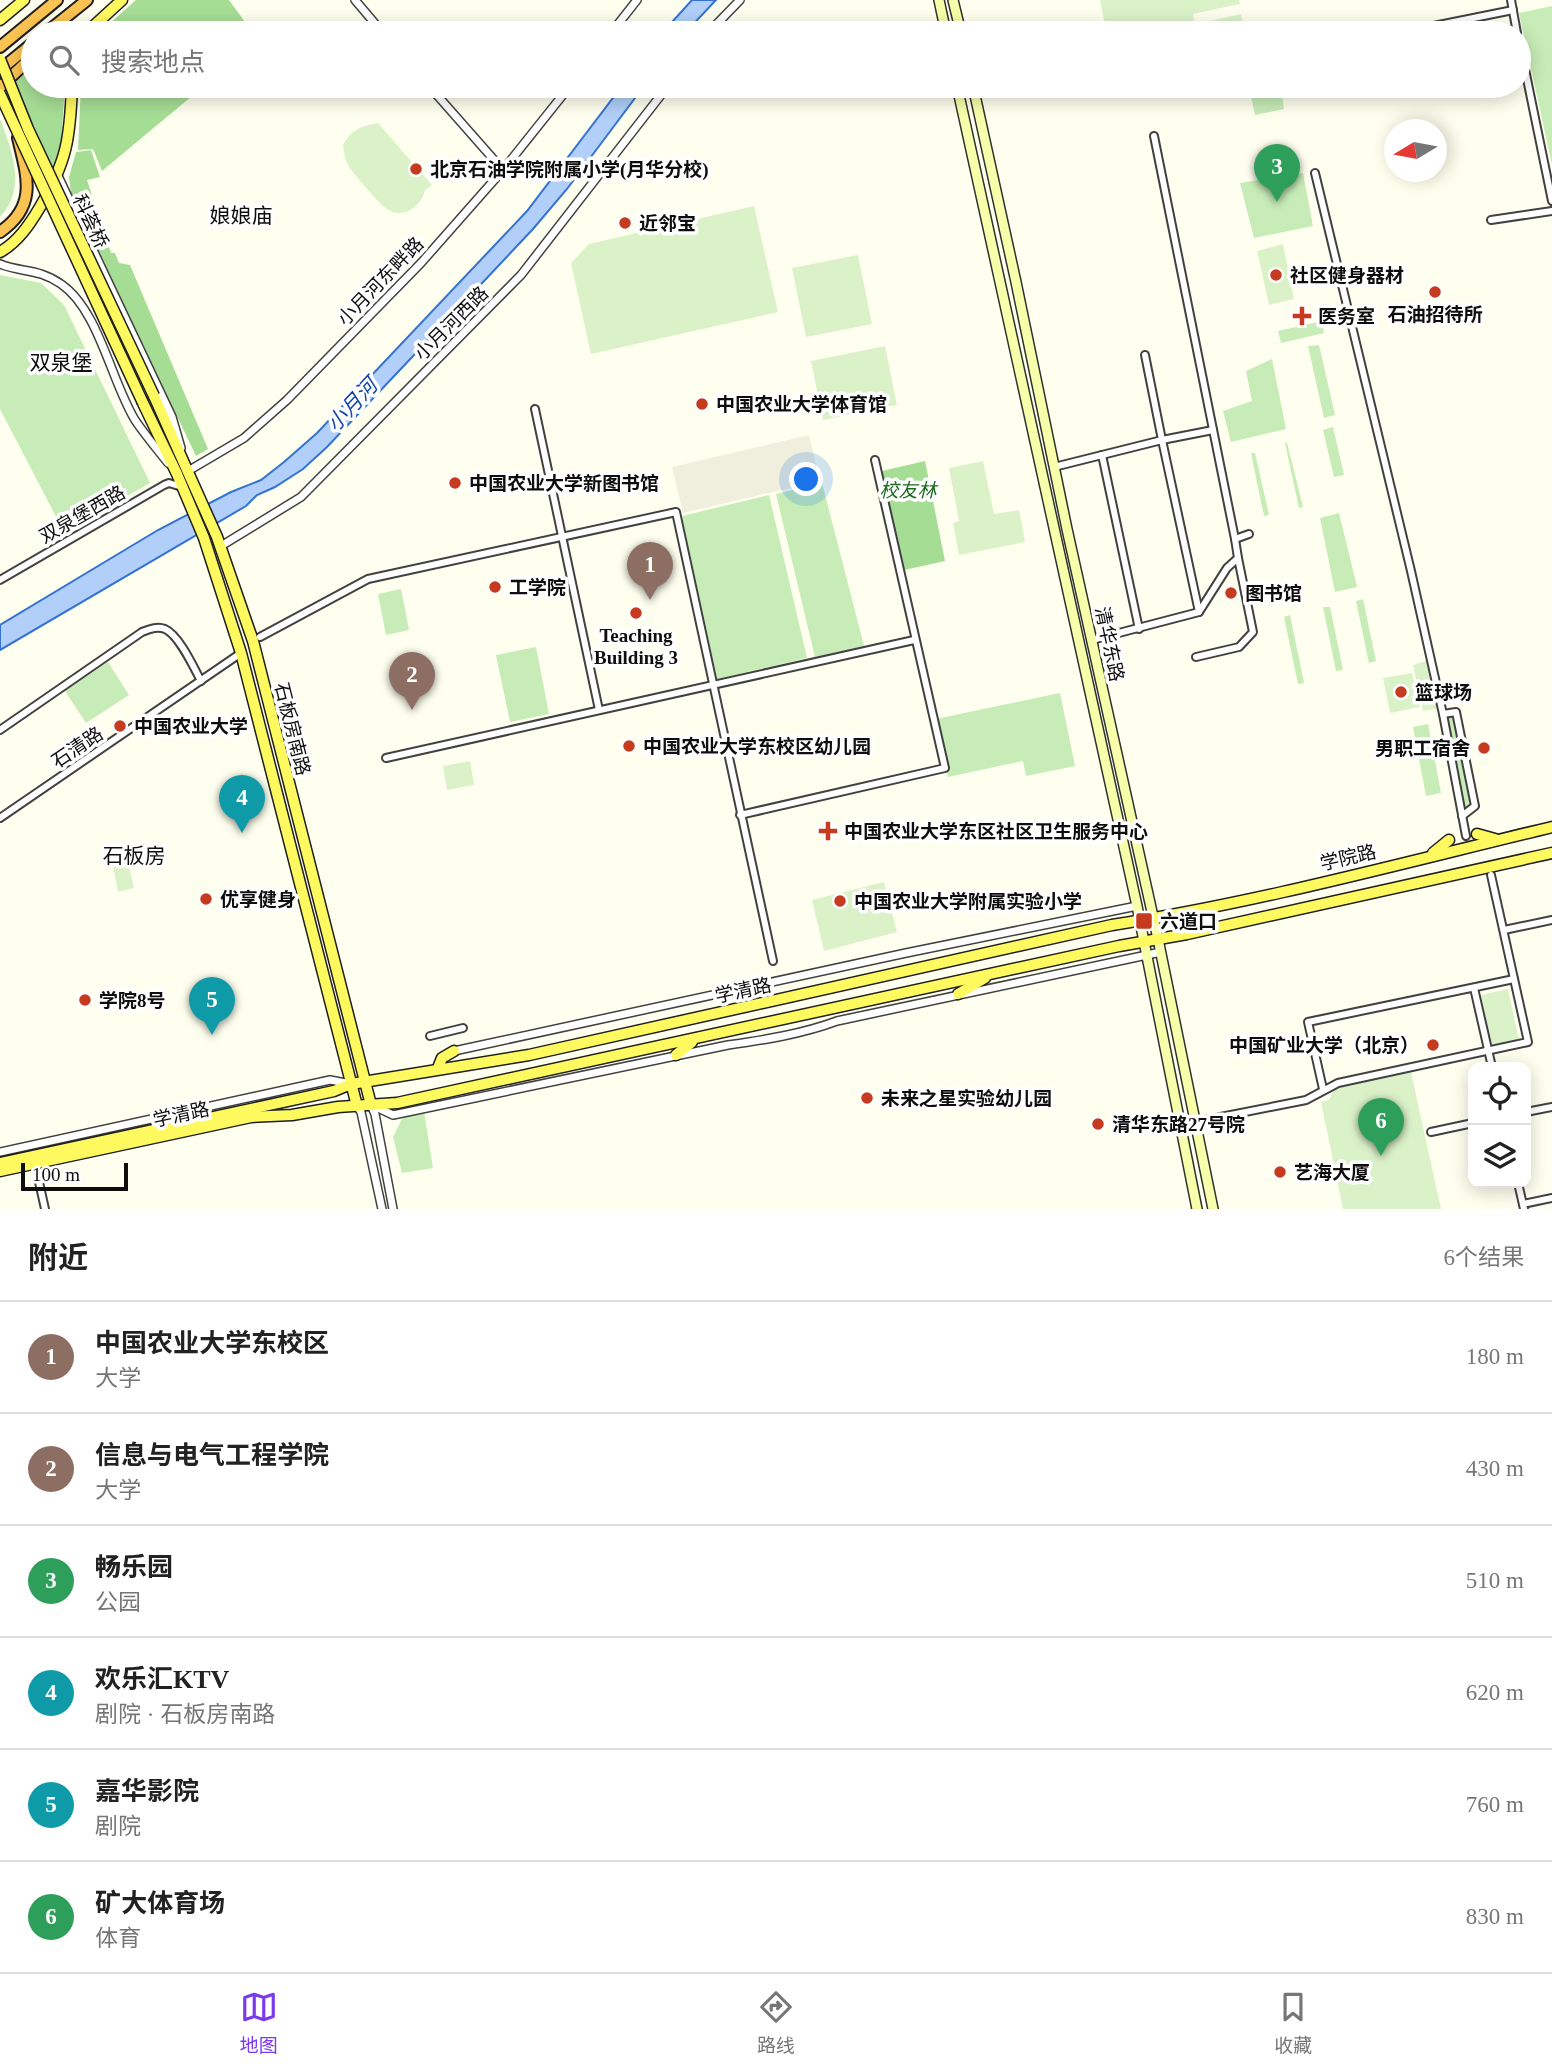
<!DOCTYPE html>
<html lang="zh">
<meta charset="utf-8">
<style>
:root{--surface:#fff;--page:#f6f6f6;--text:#222;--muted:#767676;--line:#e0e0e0;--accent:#7c3aed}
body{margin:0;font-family:"Times New Roman","Noto Sans SC",serif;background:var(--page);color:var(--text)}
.controls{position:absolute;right:21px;bottom:21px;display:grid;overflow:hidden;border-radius:14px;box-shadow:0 4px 18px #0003}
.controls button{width:63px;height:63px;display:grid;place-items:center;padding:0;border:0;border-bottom:2px solid var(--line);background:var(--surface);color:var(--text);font:35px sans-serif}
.compass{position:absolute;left:1384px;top:119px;width:63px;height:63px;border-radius:50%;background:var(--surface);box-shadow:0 4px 18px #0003;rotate:260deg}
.scale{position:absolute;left:21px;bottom:18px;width:107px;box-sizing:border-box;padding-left:7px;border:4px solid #0e0e0e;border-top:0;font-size:19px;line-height:24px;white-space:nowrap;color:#0e0e0e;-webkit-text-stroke:5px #fff;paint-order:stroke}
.you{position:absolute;left:807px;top:480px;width:24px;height:24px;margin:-18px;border:5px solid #fff;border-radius:50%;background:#1a73e8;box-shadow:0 0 0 10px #1a73e833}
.badge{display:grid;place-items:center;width:46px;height:46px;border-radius:50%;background:var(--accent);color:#fff;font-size:23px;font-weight:700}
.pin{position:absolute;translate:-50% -58px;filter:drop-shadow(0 2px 4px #0008)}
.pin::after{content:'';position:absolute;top:37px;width:24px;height:21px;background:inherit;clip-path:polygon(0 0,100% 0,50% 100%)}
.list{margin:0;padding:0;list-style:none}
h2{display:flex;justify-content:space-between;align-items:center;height:91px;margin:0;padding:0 28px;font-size:30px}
h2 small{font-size:23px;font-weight:400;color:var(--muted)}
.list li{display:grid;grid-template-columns:46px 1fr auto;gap:21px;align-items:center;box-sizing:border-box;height:112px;padding:0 28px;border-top:2px solid var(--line)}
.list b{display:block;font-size:26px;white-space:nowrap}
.list p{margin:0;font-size:23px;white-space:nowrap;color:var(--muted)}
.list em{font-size:23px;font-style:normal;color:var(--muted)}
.icon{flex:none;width:38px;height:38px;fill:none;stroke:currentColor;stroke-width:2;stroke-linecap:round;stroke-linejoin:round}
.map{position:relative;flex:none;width:1552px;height:1209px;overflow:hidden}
.search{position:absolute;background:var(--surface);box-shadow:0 4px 18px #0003;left:21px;right:21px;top:21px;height:77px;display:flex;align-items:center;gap:18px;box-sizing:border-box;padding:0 24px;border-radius:38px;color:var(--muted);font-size:26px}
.sheet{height:763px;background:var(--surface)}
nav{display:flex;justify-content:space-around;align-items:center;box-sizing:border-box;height:98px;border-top:2px solid var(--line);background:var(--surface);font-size:19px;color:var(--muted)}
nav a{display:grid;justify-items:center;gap:4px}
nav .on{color:var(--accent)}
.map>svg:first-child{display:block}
</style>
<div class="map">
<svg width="1552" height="1209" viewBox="0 0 1552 1209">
<rect width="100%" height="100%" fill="#ffffef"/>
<g fill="#c7ecb7">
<polygon points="1552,6 1552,165 1519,13"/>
<polygon points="1268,86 1281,86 1284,109 1255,115 1250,93"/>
<path d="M0 119C12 150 27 189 0 217Z"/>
<polygon points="1303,173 1313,226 1254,238 1240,183"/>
<polygon points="0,275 41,283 64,305 150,483 64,532 0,409"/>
<polygon points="1322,321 1324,333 1281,343 1278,331"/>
<polygon points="1319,345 1335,415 1324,418 1308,346"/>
<polygon points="1272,359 1286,429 1231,442 1223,411 1252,401 1246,371"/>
<polygon points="1333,427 1344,475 1334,477 1323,430"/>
<polygon points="1285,443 1287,443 1303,507 1299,508"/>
<polygon points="1251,453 1255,453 1269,515 1264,516"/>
<polygon points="822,483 864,646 815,657 776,494"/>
<polygon points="769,495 807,658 717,679 682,516"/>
<polygon points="1339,513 1357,587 1335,592 1320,518"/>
<polygon points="401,589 409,630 386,635 378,594"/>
<polygon points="1363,599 1376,661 1369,663 1356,601"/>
<polygon points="1323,607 1330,607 1343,670 1336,671"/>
<polygon points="1290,615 1304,683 1298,684 1284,617"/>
<polygon points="536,647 549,714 510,722 496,655"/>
<polygon points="108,662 129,695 86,723 65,691"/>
<polygon points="1060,693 1075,766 1026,776 1023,761 948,777 936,719"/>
<polygon points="1455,713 1472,808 1463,810 1445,716"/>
<polygon points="1428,724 1441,793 1426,796 1413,727"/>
<polygon points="424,1112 433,1168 402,1173 393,1137 403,1117"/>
</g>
<g fill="#a6dd95">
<polygon points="136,0 229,0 253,33 99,33"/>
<polygon points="33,63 33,86 65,86 61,144 52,171 14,81"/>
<polygon points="81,86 204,86 102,171 93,149 78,150"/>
<polygon points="91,150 100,177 87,180 111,253 115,253 119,263 130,265 208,449 196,456 71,194 69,177 76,152"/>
<polygon points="925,461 945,561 904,570 882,471"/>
</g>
<g fill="#dbf2c9">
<polygon points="1100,0 1239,0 1240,4 1193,14 1196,33 1104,33 1104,30 1106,29"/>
<polygon points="1241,14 1245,33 1200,33 1197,24"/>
<path d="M378 123 432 185 425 190C422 206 403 220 387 209 380 205 354 174 349 167 345 160 344 152 343 145 352 129 361 126 378 123Z"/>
<polygon points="754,206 778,312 591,354 571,263 589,244"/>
<polygon points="1283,244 1294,299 1269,305 1257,251"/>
<polygon points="858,255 872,324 806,337 792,268"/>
<polygon points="885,346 897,405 823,420 811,361"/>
<polygon points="983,461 994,514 1019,510 1025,542 959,555 953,523 959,521 949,468"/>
<polygon points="1429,660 1440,708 1423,711 1413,665"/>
<polygon points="1412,673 1420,707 1390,713 1383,678"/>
<polygon points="470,761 474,785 447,790 443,766"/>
<polygon points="128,862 134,888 118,892 113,866"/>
<polygon points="884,882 897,932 824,951 812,900"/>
<polygon points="1508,989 1519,1040 1492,1046 1481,995"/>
<polygon points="1411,1072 1441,1209 1343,1209 1321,1102 1329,1100 1335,1087"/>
</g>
<polygon fill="#f0efde" points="809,435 820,481 683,513 672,467"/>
<g fill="#b1cff9" stroke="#3473d4" stroke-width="2">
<polygon points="692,0 716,0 685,33 662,33"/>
<polygon points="622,86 644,86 567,189 533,229 485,280 327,447 303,469 275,487 257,495 246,506 0,650 0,625 158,530 231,492 261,480 284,462 317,433 527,211"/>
</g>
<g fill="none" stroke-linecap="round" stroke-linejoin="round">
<g stroke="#414141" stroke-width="10">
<g id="minor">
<polyline points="1511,0 1517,33"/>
<polyline points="1399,33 1513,10"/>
<polyline points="1519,40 1552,201"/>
<polyline points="1154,136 1235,539"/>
<polyline points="1315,173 1411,571 1443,714 1466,836"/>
<polyline points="1491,220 1552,211"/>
<polyline points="1145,355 1162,440 1213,430"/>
<polyline points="535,409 599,710"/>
<polyline points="1102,455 1139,629"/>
<polyline points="1054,467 1162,440 1199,612"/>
<polyline points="0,580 164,485 169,483 182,487"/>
<polyline points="260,637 368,579 676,512 773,961"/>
<polyline points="1092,640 1199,612 1227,568 1238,558 1235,539 1249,534"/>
<polyline points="1196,657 1239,647 1253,632 1238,558"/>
<polyline points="1443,714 1456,712 1475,806 1462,816"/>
<path d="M0 730 142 632C150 629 157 626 165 629 179 635 194 668 201 681"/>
<polyline points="386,758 914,640"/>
<polyline points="740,815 945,768 875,460"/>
<polyline points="0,818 241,653"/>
<polyline points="1504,930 1552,920"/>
<polyline points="1474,988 1492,1067"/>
<polyline points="430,1036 463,1028"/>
<polyline points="1323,1089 1308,1022 1514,979"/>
<polyline points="1526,1112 1552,1107"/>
<polyline points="1195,1122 1306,1100 1338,1083 1528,1042 1491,875"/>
<polyline points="1431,1132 1473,1123"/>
<polyline points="39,1182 45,1209"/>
<polyline points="1518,1183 1524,1209"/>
<polyline points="1523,1204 1552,1198"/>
</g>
</g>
<g stroke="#414141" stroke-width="10">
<g id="tertiary">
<polyline points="355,0 383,33"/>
<polyline points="611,33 637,0"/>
<polyline points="708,33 740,0"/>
<polyline points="429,86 503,170"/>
<polyline points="58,176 172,417 181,448"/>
<path d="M0 264C22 273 38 268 61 284 99 310 111 381 135 420 145 435 157 449 168 463"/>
<polyline points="188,471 244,438 287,400 421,263 503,170 570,86"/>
<polyline points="221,546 301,497 521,275 668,86"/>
<polyline points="454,1051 906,953 1137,906"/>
<polyline points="371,1105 375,1114 393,1209"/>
<path d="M372 1105 393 1115 728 1045C764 1040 802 1034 837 1021L1161 952"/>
<polyline points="357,1106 361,1112 382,1209"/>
<polyline points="0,1152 330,1080 351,1084"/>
</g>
</g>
<g stroke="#303030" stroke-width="12">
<g id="secondary">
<polyline points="939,0 946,33"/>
<polyline points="953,0 961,33"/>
<polyline points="957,86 1137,906 1197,1209"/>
<polyline points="973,86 1016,282 1067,529 1158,939 1213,1209"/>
</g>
</g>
<g stroke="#1f1f1f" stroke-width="13">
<g id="primary">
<polyline points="0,20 24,0"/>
<polyline points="86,33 122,0"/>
<path d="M0 252C18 242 30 224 40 207 67 161 70 138 72 86"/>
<polyline points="154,396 217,537 253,641 371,1105"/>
<polyline points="143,403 177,474 204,538 241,653 357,1106"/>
<polyline points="1477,834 1495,839"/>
<polyline points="1433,853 1449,840"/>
<polyline points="958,994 985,978"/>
<polyline points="676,1055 692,1042"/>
<polyline points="438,1068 442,1058 454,1051"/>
<polyline points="165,1127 173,1114"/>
<path d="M0 1163 334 1091 351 1084 529 1055 1112 925C1260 902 1406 862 1552 827"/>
<polyline points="0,1171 251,1117 292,1115 338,1107 397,1103 1119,946 1187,934 1552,853"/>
</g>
</g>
<g stroke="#1f1f1f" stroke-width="14">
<g id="motorway">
<polyline points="46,33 87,0"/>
<polyline points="0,47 57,0"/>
<polyline points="0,70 33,43"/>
<polyline points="0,87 33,56"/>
<path d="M0 232C38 206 27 176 18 138"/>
</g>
</g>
<use href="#minor" stroke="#fff" stroke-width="6"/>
<use href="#tertiary" stroke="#fff" stroke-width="7"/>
<use href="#secondary" stroke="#f7ffaa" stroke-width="9"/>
<use href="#primary" stroke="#fff960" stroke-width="10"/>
<use href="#motorway" stroke="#fbc351" stroke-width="10"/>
<g stroke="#1f1f1f" stroke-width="13" stroke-linecap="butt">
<g id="primary-bridge">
<polyline points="0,59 28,129 154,396"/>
<polyline points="0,94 143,403"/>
</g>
</g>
<use href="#primary-bridge" stroke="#fff960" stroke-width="10"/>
</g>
<g fill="#c63a1f" stroke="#fff" stroke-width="2.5">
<circle cx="416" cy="169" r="7"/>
<circle cx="625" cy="223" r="7"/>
<circle cx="1276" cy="275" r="7"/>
<circle cx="1435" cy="292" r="7"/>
<path d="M1298.5 305.5h7v7h7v7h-7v7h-7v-7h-7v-7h7z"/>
<circle cx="702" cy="404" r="7"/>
<circle cx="455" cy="483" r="7"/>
<circle cx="495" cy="587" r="7"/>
<circle cx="1231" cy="593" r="7"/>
<circle cx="636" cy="613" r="7"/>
<circle cx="1401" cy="692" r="7"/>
<circle cx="120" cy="726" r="7"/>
<circle cx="629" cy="746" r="7"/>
<circle cx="1484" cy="748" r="7"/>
<path d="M824.5 820.5h7v7h7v7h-7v7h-7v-7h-7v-7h7z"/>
<circle cx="206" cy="899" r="7"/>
<circle cx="840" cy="901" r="7"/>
<rect x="1135" y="912" width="18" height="18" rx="3.5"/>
<circle cx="85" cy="1000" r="7"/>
<circle cx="1433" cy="1045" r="7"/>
<circle cx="867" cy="1098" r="7"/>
<circle cx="1098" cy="1124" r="7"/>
<circle cx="1280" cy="1172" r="7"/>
</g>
<g text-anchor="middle" stroke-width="7" stroke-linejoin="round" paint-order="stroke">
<g font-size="19" font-weight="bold" fill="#0e0e0e" stroke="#fff" text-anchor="start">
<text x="430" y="176">北京石油学院附属小学(月华分校)</text>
<text x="639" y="230">近邻宝</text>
<text x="1290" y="282">社区健身器材</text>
<text x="1435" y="321" text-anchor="middle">石油招待所</text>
<text x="1318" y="323">医务室</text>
<text x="716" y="411">中国农业大学体育馆</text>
<text x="469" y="490">中国农业大学新图书馆</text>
<text x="509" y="594">工学院</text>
<text x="1245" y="600">图书馆</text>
<text x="636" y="642" text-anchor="middle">Teaching<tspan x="636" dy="22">Building 3</tspan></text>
<text x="1415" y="699">篮球场</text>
<text x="134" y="733">中国农业大学</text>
<text x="643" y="753">中国农业大学东校区幼儿园</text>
<text x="1470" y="755" text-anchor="end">男职工宿舍</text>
<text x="844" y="838">中国农业大学东区社区卫生服务中心</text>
<text x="220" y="906">优享健身</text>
<text x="854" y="908">中国农业大学附属实验小学</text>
<text x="1160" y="928">六道口</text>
<text x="99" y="1007">学院8号</text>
<text x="1419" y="1052" text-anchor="end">中国矿业大学（北京）</text>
<text x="881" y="1105">未来之星实验幼儿园</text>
<text x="1112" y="1131">清华东路27号院</text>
<text x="1294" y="1179">艺海大厦</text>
</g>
<g font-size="19" fill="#0e0e0e" stroke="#fff">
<text transform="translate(91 221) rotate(65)" y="7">科荟桥</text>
<text transform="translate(380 281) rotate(-46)" y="7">小月河东畔路</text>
<text transform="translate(451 323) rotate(-45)" y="7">小月河西路</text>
<text transform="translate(82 514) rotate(-30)" y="7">双泉堡西路</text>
<text transform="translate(1110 644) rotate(78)" y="7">清华东路</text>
<text transform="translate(293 729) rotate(76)" y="7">石板房南路</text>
<text transform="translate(77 747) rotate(-34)" y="7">石清路</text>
<text transform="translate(1348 857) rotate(-13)" y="7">学院路</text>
<text transform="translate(743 990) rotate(-12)" y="7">学清路</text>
<text transform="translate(181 1114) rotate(-12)" y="7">学清路</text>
</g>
<g font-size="19" font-style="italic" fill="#1b6a1b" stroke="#fff">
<text x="908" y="497">校友林</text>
</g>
<g font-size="21" fill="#0e0e0e" stroke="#fff">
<text x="241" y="223">娘娘庙</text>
<text x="61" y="370">双泉堡</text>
<text x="134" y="863">石板房</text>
</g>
<g font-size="21" font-style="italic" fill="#1146a7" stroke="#fff">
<text transform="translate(352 405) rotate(-47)" y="7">小月河</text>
</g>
</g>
</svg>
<div class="controls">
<button><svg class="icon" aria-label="locate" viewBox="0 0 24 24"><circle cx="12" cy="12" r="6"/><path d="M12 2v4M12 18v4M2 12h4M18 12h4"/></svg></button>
<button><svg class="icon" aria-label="layers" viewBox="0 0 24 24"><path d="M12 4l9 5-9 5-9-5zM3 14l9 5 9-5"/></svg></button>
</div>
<svg class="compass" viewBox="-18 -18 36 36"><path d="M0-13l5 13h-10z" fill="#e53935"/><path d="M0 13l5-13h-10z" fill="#767676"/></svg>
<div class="scale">100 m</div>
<div class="you"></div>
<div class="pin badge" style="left:650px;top:600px;background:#8d6e63">1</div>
<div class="pin badge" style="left:412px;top:710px;background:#8d6e63">2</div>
<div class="pin badge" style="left:1277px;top:202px;background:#2e9e5b">3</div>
<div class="pin badge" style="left:242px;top:833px;background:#0f9aa8">4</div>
<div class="pin badge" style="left:212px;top:1035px;background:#0f9aa8">5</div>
<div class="pin badge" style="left:1381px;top:1156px;background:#2e9e5b">6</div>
<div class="search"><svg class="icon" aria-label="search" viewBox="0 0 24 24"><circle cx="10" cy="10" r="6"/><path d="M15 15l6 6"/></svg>搜索地点</div>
</div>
<section class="sheet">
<h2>附近<small>6个结果</small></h2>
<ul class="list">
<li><span class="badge" style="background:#8d6e63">1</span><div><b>中国农业大学东校区</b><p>大学</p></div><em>180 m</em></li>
<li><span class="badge" style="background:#8d6e63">2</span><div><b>信息与电气工程学院</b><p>大学</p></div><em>430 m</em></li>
<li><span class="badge" style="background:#2e9e5b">3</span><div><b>畅乐园</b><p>公园</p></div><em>510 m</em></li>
<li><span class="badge" style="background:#0f9aa8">4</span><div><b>欢乐汇KTV</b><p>剧院 · 石板房南路</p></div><em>620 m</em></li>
<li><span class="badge" style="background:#0f9aa8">5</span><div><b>嘉华影院</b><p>剧院</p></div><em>760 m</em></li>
<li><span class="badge" style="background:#2e9e5b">6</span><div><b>矿大体育场</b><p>体育</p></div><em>830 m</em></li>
</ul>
</section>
<nav>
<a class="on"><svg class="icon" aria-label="map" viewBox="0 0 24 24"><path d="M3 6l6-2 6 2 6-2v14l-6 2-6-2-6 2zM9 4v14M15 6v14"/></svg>地图</a>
<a><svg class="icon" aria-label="directions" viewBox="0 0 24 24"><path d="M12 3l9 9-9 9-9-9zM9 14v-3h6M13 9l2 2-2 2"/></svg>路线</a>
<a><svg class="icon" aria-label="saved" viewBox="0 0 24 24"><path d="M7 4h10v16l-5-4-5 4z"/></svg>收藏</a>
</nav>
